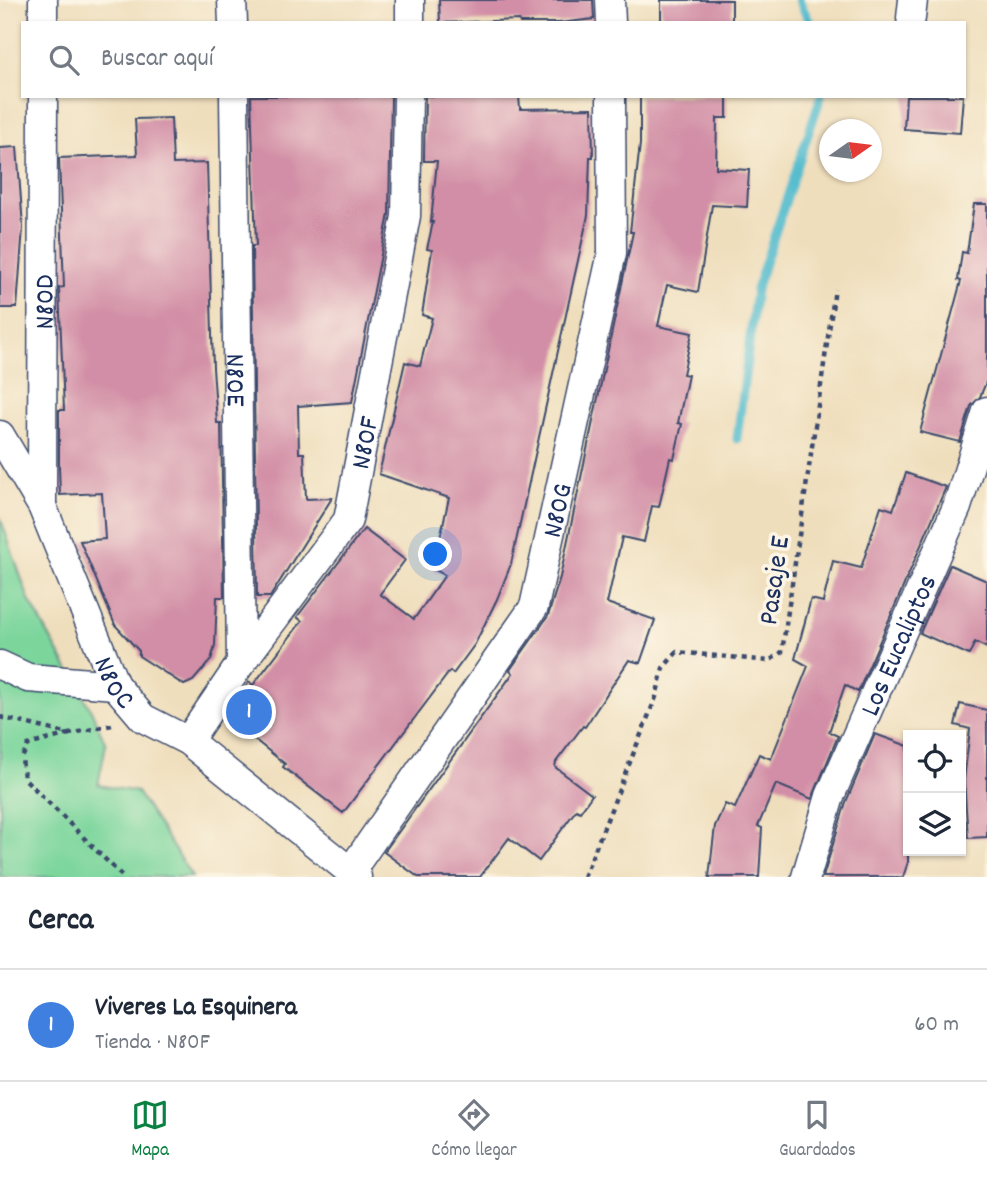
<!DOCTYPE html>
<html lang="es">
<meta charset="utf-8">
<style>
:root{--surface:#fff;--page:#f6f6f7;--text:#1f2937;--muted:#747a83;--line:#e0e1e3;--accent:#0b8043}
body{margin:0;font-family:Dekko,sans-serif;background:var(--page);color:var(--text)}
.controls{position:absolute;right:21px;bottom:21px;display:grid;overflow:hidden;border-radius:0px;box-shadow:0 2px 5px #0004}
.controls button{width:63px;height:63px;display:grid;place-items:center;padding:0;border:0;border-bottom:2px solid var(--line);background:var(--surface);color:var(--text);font:35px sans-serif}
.compass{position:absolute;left:819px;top:119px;width:63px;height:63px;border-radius:50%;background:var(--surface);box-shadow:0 2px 5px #0004;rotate:76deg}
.you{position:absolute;left:436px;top:555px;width:24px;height:24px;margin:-18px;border:5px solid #fff;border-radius:50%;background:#1a73e8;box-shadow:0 0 0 10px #1a73e833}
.badge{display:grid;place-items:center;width:46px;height:46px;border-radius:50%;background:var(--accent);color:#fff;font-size:23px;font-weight:700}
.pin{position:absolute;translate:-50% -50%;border:4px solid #fff;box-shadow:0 2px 7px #0006}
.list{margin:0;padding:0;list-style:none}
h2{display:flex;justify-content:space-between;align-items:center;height:91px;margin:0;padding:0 28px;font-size:30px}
h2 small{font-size:23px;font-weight:400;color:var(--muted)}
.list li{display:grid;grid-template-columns:46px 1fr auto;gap:21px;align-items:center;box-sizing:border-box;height:112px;padding:0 28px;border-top:2px solid var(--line)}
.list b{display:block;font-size:26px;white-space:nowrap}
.list p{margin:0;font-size:23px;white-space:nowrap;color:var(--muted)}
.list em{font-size:23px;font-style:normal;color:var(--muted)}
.icon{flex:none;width:38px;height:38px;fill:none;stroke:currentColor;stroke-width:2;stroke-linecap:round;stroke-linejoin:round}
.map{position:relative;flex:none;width:987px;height:877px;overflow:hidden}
.search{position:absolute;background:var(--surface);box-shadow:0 2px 5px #0004;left:21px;right:21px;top:21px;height:77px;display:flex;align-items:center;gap:18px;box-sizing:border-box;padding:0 24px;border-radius:0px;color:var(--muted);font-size:26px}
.sheet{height:203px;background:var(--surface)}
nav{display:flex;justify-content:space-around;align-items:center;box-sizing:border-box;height:98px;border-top:2px solid var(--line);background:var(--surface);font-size:19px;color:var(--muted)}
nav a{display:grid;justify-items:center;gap:4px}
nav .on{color:var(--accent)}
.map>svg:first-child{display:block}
</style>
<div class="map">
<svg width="987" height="877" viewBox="0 0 987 877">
<rect width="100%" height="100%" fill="#fcf5e5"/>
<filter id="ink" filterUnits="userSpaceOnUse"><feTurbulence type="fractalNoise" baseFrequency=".0143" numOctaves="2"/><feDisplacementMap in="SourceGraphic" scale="14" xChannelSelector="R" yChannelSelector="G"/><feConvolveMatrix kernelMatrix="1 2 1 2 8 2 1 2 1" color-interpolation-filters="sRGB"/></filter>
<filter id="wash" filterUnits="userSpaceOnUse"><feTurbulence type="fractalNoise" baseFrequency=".00686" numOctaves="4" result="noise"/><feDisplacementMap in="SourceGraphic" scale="28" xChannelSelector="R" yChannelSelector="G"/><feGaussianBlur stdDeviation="1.57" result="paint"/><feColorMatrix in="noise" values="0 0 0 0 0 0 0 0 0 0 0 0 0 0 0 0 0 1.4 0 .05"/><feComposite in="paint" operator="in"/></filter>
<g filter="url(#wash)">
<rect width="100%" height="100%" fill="#efdebc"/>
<polygon fill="#7cd69c" stroke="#4c827d" stroke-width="2" points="0,517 29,600 91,710 106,744 98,785 137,792 192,877 0,877"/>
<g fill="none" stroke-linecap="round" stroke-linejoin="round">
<g stroke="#51bbcd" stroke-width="9">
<polyline points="799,0 810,23"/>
<polyline points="737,439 756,290 821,96"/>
</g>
</g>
<g id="blocks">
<g fill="#d28ea6">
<polygon points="439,0 593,0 594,19 559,23 520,23 519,20 440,23"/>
<rect x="661" y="0" width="71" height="22"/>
<polygon points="251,96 391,96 389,214 352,402 298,406 299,453 304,453 306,499 332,498 270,597 257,597 252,246 256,246"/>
<polygon points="425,96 519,96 520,109 592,108 593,157 590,157 588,215 511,564 497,599 475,644 453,674 450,671 343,813 283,767 285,764 233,722 236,702 249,682 253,685 302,621 297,617 364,529 405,560 380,594 414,619 445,575 433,569 449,498 379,474 405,362 420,366 432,318 422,315 432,250 427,249 433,222 431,222 437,161 424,161"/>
<polygon points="640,96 727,96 727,118 717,118 716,168 749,170 747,207 712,205 698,292 667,285 658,326 692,333 683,374 688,375 678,423 682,424 674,459 670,458 659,507 652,506 644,542 622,537 607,603 655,620 640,663 629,660 585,727 583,726 556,762 555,767 592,795 580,812 576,810 539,861 509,838 480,877 418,877 384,852 513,673 510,670 548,616 560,577 633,232 630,232 640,144"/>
<polygon points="906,96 963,96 960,133 904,129"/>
<polygon points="171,118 173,164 207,163 213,368 217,423 221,423 224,597 217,597 215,645 211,660 193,681 184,685 139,656 139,651 115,625 80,541 105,539 102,493 60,495 59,466 59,410 64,410 59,288 64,287 59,158 137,155 135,119"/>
<polygon points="17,147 23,227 17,308 0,308 0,148"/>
<polygon points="974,204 987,204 987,380 980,397 971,406 960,442 920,432 961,281 958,280 962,252 967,253"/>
<polygon points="906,473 946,487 858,692 845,685 829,732 838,736 812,799 776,784 758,826 762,828 759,877 709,877 715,826 725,804 735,808 759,754 771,759 808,666 795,659 811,599 823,602 833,561 861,568 881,506 893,510"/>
<polygon points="950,565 987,581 987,648 975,642 969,655 920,633"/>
<polygon points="960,704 987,710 987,837 968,838 964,780 970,729 955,725"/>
<polygon points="875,734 908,746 908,862 903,877 823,877 846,802"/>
</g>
</g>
</g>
<g filter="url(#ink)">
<use href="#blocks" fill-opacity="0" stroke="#3b496c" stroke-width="2"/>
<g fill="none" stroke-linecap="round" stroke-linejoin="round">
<g stroke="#3b496c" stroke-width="31">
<g id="minor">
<polyline points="232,0 233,23"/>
<polyline points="610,0 611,23"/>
<polyline points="911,18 913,0"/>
<polyline points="43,23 43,0"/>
<polyline points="410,23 410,0"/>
<path id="s1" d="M234 96 241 663"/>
<path id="s2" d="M0 435 42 506 115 685 143 718 188 741 357 877"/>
<path id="s3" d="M42 503 43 96"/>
<polyline points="0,665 28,678 115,685"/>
<path id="s4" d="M188 741 241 663 348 520 406 216 408 96"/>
<path id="s5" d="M350 872 534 607 612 253 611 96"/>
<path id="s6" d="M806 877 830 796 957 507 987 411"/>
</g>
</g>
<g stroke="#3b496c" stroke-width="4.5" stroke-dasharray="5 5" stroke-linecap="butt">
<polyline points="0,717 69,734 112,725"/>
<polyline points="69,734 28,745 22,758 24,778 123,877"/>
<polyline points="584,877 656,697 663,668 677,652 769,661 782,652 835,289"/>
</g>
<use href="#minor" stroke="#fff" stroke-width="28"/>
</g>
</g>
<g text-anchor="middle" stroke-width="7" stroke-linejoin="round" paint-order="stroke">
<g font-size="28" fill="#1b2f5e" stroke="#fcf5e5">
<text dy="10" stroke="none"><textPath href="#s3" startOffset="201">N80D</textPath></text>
<text dy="10" stroke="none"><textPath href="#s1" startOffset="284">N80E</textPath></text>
<text dy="10" stroke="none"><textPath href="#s4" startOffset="352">N80F</textPath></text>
<text dy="10" stroke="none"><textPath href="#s5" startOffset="422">N80G</textPath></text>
<text transform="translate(772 580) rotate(-82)" y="10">Pasaje E</text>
<text dy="10" stroke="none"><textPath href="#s6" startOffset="250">Los Eucaliptos</textPath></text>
<text dy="10" stroke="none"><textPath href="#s2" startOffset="273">N80C</textPath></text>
</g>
</g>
</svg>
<div class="controls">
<button><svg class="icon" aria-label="locate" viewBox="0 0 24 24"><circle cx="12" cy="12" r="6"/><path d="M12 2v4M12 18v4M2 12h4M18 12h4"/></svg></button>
<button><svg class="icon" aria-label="layers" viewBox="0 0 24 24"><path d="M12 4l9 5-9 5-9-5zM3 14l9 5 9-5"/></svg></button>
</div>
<svg class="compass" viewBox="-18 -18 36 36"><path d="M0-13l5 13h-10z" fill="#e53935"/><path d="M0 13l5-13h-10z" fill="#747a83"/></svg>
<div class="you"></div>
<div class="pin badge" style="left:249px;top:712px;background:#3f7fe0">1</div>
<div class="search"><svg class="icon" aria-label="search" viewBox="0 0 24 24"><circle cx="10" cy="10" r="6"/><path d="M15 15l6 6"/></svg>Buscar aquí</div>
</div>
<section class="sheet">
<h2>Cerca<small></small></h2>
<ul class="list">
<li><span class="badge" style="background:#3f7fe0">1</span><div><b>Viveres La Esquinera</b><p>Tienda · N80F</p></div><em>60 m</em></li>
</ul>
</section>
<nav>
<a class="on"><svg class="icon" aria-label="map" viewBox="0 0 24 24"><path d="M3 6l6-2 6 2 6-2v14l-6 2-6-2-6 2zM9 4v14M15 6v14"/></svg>Mapa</a>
<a><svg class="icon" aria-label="directions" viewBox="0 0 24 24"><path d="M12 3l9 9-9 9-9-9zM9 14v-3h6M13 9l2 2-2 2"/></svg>Cómo llegar</a>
<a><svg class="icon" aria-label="saved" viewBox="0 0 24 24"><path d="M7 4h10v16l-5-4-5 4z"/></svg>Guardados</a>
</nav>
